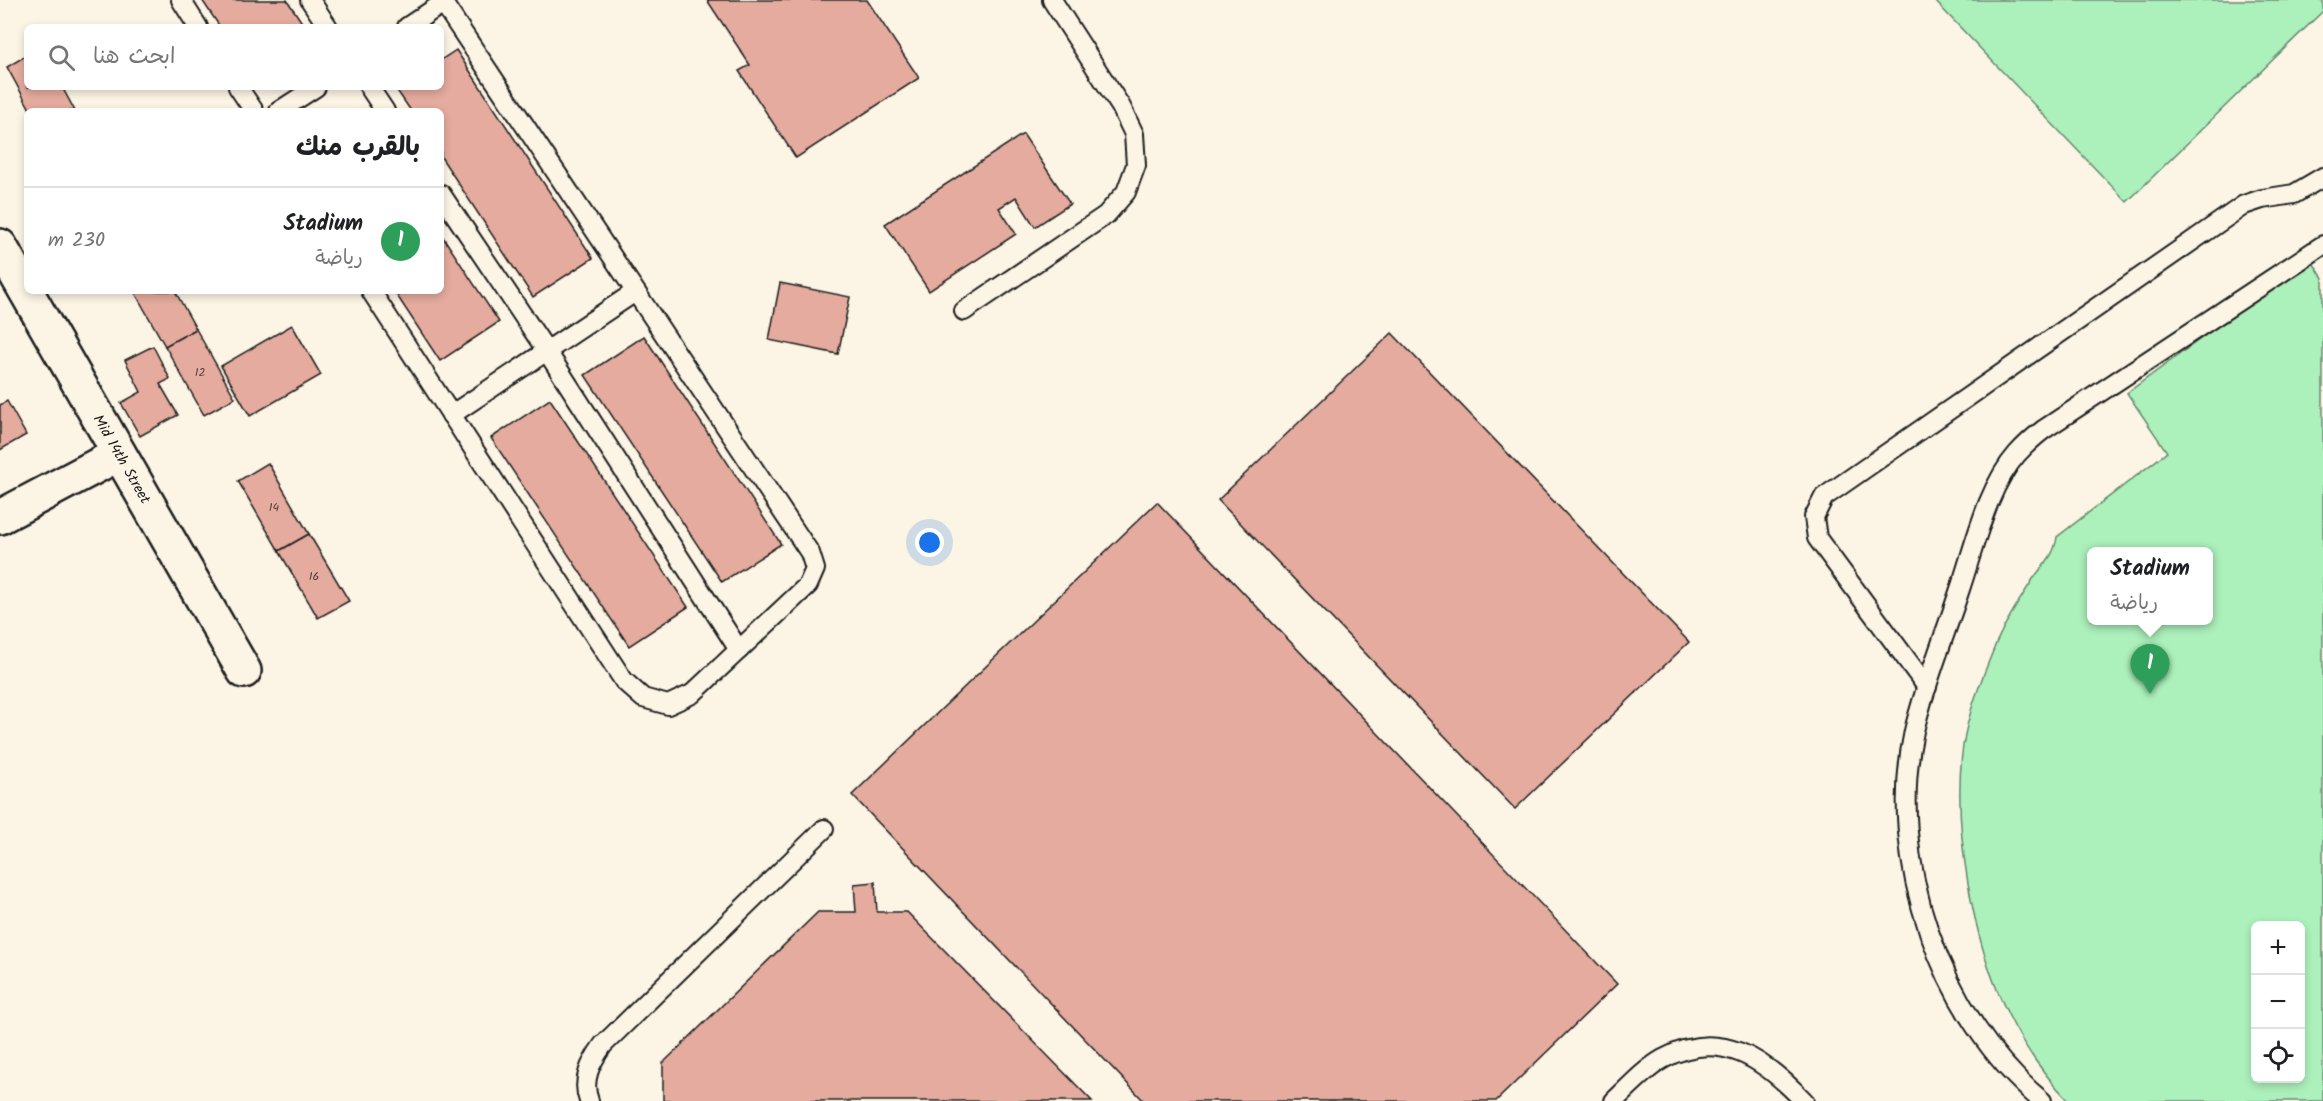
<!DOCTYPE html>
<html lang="ar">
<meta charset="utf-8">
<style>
:root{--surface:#fff;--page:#f6f6f6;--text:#202124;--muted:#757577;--line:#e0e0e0;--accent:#db2777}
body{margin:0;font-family:Kalam,"Playpen Sans Arabic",sans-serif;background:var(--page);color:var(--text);direction:rtl}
.controls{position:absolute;right:18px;bottom:18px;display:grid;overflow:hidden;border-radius:9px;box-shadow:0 3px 9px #0003}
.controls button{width:54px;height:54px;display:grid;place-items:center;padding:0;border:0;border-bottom:2px solid var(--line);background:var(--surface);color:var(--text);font:30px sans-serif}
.you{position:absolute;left:930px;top:543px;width:21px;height:21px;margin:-15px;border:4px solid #fff;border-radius:50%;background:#1a73e8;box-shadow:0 0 0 9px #1a73e833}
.badge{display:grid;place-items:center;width:39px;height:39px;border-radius:50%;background:var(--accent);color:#fff;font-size:20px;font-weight:700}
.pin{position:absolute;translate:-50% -50px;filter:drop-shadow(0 2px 3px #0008)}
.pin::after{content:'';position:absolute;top:32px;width:21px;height:18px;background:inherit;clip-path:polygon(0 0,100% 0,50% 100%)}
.popup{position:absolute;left:2087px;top:547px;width:126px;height:78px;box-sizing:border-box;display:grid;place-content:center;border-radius:9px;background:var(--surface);filter:drop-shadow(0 2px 4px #0005);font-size:20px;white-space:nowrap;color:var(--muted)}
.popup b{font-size:22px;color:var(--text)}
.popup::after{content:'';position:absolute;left:50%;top:100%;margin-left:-12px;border:12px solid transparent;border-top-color:var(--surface)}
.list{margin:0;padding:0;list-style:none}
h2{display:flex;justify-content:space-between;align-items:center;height:78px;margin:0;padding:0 24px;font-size:26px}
h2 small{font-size:20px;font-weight:400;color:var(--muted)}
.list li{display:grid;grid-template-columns:39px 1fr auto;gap:18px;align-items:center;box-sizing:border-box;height:108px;padding:0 24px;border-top:2px solid var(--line)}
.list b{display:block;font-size:22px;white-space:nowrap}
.list p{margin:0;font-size:20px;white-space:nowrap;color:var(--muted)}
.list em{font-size:20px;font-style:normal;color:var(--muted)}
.icon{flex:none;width:33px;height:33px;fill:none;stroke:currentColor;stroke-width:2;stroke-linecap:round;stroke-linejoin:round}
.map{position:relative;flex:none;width:2323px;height:1101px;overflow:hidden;direction:ltr}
.search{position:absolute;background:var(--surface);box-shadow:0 3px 9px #0003;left:24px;top:24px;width:420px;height:66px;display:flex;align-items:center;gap:15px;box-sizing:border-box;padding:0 21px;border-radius:9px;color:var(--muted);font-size:22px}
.panel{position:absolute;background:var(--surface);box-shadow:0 3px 9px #0003;left:24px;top:108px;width:420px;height:186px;border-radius:9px;direction:rtl}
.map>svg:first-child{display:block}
</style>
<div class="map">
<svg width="2323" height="1101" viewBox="0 0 2323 1101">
<rect width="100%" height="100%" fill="#fcf5e5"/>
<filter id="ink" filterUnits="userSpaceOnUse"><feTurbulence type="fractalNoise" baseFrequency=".0167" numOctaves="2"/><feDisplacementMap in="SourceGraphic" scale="12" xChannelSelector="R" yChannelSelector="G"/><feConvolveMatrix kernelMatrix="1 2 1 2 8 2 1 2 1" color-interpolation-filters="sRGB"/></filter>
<g filter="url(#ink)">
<g fill="#acf0bb" stroke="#64866c" stroke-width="1.5" fill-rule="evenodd">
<polygon points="1934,0 2323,0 2323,11 2127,202"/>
<path d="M2310 258 2323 278V1101H2069C2045 1076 2022 1044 2007 1012 1972 941 1952 824 1963 746 1968 712 1982 678 1995 646 2004 623 2020 600 2033 579 2044 563 2054 557 2057 537L2167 452 2127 393ZM2092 552H2208V620H2092ZM2256 926H2300V1078H2256Z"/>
</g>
<g fill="#e4ab9e" stroke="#1c1c1c" stroke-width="1.5">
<polygon points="202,0 287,0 305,27 220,27"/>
<polygon points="707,0 867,0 919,78 796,158 739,71 750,65"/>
<polygon points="456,50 593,258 533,297 441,157 441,111 411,111 396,89 399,87 441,87 441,60"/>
<polygon points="27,55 27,87 62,87 75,111 31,111 7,67"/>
<polygon points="1023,134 1070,204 1035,227 1016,197 999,208 1016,234 929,291 885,224"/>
<polygon points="441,234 499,322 440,361 394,291 441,291"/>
<polygon points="780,283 850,297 838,354 769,340"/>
<polygon points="134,291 175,291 196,329 165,346"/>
<polygon points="292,325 321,375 250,416 221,366"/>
<polygon points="196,329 235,398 204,415 165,346"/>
<polygon points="1392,333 1689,642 1515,809 1218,500"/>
<polygon points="644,336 781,544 722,582 585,375"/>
<polygon points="153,346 170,379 160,384 178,415 140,436 121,403 141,392 125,360"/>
<polygon points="550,399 688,607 629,646 491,438"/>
<polygon points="7,401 26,435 0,450 0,405"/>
<polygon points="268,463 309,534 279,551 238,481"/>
<polygon points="1157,502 1617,984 1496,1101 1144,1101 852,795"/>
<polygon points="309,534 349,601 318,618 279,551"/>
<polygon points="875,882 877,912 907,912 1092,1101 663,1101 663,1063 818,912 856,912 854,884"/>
</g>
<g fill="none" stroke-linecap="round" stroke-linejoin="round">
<g stroke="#1c1c1c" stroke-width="22">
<g id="service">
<polyline points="181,0 198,27"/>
<polyline points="310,0 328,27"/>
<polyline points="407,27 443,3"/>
<polyline points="238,87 254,111"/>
<polyline points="369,87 385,111"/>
<polyline points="279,111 316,87"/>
<polyline points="441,194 546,350 739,650"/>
<polyline points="371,291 624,681 643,698 668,705 692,694 808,585 815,569 810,553 441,0"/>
<polyline points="964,311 1106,215 1126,192 1136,165 1134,134 1121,107 1052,0"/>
<polyline points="451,415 635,292"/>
<polyline points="1927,687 1817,538 1814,517 1824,497 2244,205 2262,199 2294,194 2323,177"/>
<path d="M589 1101C581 1080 591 1062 603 1045L824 829"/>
<path d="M1614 1101C1629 1087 1644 1070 1663 1059 1720 1027 1765 1060 1804 1101"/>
<path d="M2042 1101C1940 1017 1886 859 1914 731 1925 684 1944 638 1959 592 1974 549 1986 489 2017 454 2025 445 2034 437 2043 430L2323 245"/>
</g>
</g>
<g stroke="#1c1c1c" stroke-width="38">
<g id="minor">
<polyline points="0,246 244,671"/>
<polyline points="0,517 119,454"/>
</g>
</g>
<use href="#service" stroke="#fcf5e5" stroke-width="18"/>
<use href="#minor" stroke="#fcf5e5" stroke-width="33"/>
</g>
</g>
<g text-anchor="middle" stroke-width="5" stroke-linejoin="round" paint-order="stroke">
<g font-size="12" fill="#4e403c">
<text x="200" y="376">12</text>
<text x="274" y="511">14</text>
<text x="314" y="580">16</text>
</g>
<g font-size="15" fill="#1c1c1c" stroke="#fcf5e5">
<text transform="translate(122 459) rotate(60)" y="5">Mid 14th Street</text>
</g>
</g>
</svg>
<div class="controls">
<button>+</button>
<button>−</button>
<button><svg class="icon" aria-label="locate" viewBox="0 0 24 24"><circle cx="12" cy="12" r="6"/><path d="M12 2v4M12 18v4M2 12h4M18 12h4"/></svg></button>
</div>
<div class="you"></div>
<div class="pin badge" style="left:2150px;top:694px;background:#2e9e5b">1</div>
<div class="popup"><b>Stadium</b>رياضة</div>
<div class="search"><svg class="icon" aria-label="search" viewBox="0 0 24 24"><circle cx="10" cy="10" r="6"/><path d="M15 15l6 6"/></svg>ابحث هنا</div>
<section class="panel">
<h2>بالقرب منك<small></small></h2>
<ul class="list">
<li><span class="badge" style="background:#2e9e5b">1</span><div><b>Stadium</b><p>رياضة</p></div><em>230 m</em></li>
</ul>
</section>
</div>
